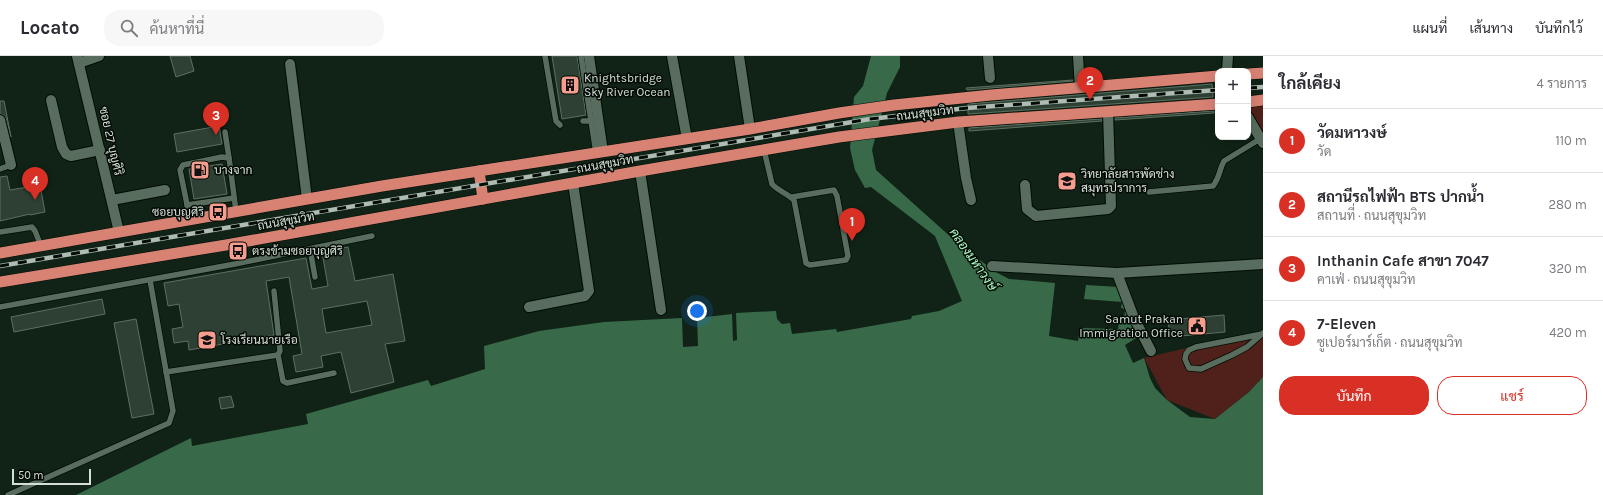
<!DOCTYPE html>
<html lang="th">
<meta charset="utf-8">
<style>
:root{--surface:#fff;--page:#f7f7f7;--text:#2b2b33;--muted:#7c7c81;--line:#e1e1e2;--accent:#d93025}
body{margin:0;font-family:Karla,Sarabun,sans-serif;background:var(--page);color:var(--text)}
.controls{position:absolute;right:12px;top:12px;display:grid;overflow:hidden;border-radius:8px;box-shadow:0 4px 16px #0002}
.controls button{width:36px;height:36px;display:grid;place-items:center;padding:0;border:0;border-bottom:1px solid var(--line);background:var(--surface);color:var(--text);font:20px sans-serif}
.scale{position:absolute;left:12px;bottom:10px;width:79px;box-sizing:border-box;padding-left:4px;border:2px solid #d4e0d7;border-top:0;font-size:11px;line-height:14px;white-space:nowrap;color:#d4e0d7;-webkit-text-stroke:3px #040a05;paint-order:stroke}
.you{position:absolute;left:697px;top:255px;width:14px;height:14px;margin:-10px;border:3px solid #fff;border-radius:50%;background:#1a73e8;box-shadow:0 0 0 6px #1a73e833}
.badge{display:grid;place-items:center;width:26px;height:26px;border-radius:50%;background:var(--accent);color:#fff;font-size:13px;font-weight:700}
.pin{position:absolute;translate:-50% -33px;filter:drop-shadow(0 1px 2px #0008)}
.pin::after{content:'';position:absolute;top:21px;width:14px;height:12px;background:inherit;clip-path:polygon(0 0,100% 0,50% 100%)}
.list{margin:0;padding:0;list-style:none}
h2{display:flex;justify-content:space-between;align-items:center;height:52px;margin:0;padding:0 16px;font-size:17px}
h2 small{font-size:13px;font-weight:400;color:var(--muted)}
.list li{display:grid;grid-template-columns:26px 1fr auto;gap:12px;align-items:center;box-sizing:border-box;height:64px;padding:0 16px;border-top:1px solid var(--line)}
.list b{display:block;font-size:15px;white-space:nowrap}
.list p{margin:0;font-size:13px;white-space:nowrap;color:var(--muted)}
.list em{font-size:13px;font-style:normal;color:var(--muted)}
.actions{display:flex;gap:8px;padding:12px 16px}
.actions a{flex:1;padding:9px 0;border:1px solid var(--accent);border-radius:16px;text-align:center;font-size:14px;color:var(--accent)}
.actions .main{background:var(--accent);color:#fff}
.icon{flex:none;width:22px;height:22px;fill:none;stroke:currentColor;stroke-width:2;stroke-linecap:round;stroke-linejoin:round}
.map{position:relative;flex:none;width:1263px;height:439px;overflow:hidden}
header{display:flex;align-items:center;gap:24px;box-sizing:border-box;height:56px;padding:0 20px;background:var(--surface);border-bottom:1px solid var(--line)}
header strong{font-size:19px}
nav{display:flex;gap:22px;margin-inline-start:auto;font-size:14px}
.search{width:280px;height:36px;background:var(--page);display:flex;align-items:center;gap:10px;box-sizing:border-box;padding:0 14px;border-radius:16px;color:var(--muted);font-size:15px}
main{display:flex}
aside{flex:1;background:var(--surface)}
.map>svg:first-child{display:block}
</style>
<header>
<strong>Locato</strong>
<div class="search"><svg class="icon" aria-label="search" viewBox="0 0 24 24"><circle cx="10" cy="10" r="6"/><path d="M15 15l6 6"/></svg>ค้นหาที่นี่</div>
<nav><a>แผนที่</a><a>เส้นทาง</a><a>บันทึกไว้</a></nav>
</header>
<main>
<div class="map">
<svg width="1263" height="439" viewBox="0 0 1263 439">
<rect width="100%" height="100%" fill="#102316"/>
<g fill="#50211b">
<polygon points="1263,44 1263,84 1248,60 1248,46"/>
<polygon points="1263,274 1263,321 1249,336 1215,363 1167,344 1144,302"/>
</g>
<polygon fill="#386a49" points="871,0 900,0 900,11 887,37 872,94 876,114 953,183 994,215 1009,223 1055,227 1049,280 1078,285 1080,272 1118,273 1119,266 1124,266 1125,253 1121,252 1122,246 1084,243 1086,229 1119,231 1141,279 1125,289 1133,307 1144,302 1150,322 1155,332 1167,344 1190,361 1215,363 1249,336 1263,321 1263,439 76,439 191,382 192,390 308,368 306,358 428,324 431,330 485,313 484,290 539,275 604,266 682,262 683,291 698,290 697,262 732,258 733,285 737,284 736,257 776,255 777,263 782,268 790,267 792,278 836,273 837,276 911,263 912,260 939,255 962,245 935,180 871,131 865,132 855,114 850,92 854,41 863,30"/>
<g fill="#2d4033" stroke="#5c7061" fill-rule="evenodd">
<polygon points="170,0 190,0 194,15 176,21"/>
<polygon points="552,0 577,0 586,59 562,63"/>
<polygon points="1073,24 1073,25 967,34 966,32"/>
<polygon points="1212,28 1213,41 968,58 968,48"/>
<polygon points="0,45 4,45 11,81 6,62 4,59 0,58"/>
<polygon points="1214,55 1214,57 1115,64 1115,62"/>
<polygon points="1102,63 1102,65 969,75 969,72"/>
<polygon points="219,70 222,88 177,96 174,78"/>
<polygon points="222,108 227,138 194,143 189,113"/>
<polygon points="7,120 10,134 40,129 45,156 30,159 30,158 0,165 0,121"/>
<path d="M348 191 355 225 393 218 405 285 385 288 394 326 351 337 341 296 321 300 323 311 296 316 293 300 302 298 289 221 266 225 274 279 189 294 188 285 174 287 172 273 183 271 179 248 168 250 164 227 306 202 312 233 328 230 322 196ZM367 245 372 269 326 277 322 253Z"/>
<polygon points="102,243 105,258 14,276 11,261"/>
<polygon points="1224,259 1225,276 1170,281 1168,264"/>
<polygon points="136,263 154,358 132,362 114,267"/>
<polygon points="231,340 234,351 221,353 219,342"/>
</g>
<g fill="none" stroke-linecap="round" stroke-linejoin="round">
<g stroke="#000c03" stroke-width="7">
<g id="service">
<polyline points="545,0 556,65 560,69"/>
<polyline points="581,0 596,97"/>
<polyline points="583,65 591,65"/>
<polyline points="225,76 229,102"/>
<path d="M764 94 772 128C778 135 787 137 794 144L806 207 810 209 846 204 848 200 837 140 834 134 792 141"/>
<polyline points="0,113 11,109"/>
<path d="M1149 136 1213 130C1220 121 1219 114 1224 105L1260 83"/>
<polyline points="187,149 234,142"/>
<polyline points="190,163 180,114 183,109 222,101 229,102 236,155"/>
<polyline points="0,176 32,171 35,175 41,190"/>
<polyline points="310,193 315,221"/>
<polyline points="0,251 235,208 372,180"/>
<polyline points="1262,278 1196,291 1189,294 1186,298 1185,303 1189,312 1201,313 1232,299 1247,291 1262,278 1263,277"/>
<polyline points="278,299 283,325 287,327 334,317"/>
<polyline points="166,316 278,299 280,295 274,235"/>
<polyline points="8,439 169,367 173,355 150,224"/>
</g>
</g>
<g stroke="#000c03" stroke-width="12">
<g id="minor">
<polyline points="77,0 119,176"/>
<polyline points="589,0 603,96"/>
<polyline points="672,0 687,83"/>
<polyline points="739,0 750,73"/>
<polyline points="988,0 990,22"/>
<polyline points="1078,0 1080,32"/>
<polyline points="79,7 99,0"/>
<polyline points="290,8 307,143"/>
<polyline points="1227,15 1228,0"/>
<polyline points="51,44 62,91 66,98 71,100 100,94"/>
<polyline points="1248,61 1263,87"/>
<polyline points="0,64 11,109"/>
<polyline points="958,66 966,122 971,144"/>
<polyline points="640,115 661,254"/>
<polyline points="1025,129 1027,153 1036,160 1108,153 1111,150 1108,56"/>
<polyline points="112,144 165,134"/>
<polyline points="992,210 1117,217 1263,208"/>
<polyline points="1117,217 1134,262 1151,295"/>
<polyline points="529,251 585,240 589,235 573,127"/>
</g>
</g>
<g stroke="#000c03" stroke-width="12">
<g id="trunk">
<polyline points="1248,18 1263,17"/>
<polyline points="1248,46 1263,44"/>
<polyline points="479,115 483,143"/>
<polyline points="0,197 382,130 750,73 839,57 894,49 991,39 1218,20"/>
<polyline points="0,226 226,189 640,115 839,81 958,66 1218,48"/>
</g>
</g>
<use href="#service" stroke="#586d5e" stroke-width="5.5"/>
<use href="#minor" stroke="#586d5e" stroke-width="10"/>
<use href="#trunk" stroke="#d88274" stroke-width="11"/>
<g stroke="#afbcb3" stroke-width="4.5">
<g id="rail">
<polyline points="1248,32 1263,31"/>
<polyline points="0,210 870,63 967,52 1218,34"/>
</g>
</g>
<use href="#rail" stroke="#040a05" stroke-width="3" stroke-dasharray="9" stroke-linecap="butt"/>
</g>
<defs>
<g id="building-square" transform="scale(1)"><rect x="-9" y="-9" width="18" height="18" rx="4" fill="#f59d8f" stroke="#040a05"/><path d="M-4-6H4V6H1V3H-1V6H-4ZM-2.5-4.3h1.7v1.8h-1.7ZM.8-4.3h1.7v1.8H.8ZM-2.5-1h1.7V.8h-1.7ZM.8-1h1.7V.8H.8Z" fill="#111"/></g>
<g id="fuel-square" transform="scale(1)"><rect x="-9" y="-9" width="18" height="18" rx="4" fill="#f59d8f" stroke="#040a05"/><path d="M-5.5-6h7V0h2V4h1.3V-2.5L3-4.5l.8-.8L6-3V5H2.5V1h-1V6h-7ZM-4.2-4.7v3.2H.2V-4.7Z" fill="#111"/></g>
<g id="university-square" transform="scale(1)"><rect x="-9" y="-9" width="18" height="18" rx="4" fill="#f59d8f" stroke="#040a05"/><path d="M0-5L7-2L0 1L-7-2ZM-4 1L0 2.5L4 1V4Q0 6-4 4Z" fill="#111"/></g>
<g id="bus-square" transform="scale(1)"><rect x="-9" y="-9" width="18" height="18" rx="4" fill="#f59d8f" stroke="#040a05"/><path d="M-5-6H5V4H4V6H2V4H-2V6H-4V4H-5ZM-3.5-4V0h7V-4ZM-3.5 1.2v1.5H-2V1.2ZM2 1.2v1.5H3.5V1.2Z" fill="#111"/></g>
<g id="civic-square" transform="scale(1)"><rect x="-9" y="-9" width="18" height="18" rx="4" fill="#f59d8f" stroke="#040a05"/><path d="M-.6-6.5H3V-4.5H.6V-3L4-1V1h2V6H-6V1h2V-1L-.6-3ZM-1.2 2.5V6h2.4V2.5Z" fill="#111"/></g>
</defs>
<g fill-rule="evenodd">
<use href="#building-square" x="570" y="29"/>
<use href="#fuel-square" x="200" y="114"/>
<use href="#university-square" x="1067" y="125"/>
<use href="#bus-square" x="218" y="156"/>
<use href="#bus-square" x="238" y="195"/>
<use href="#civic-square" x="1197" y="270"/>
<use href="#university-square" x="207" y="284"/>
</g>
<g text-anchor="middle" stroke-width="3" stroke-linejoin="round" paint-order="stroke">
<g font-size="12" fill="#d4e0d7" stroke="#040a05" text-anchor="start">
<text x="584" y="26">Knightsbridge<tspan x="584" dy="14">Sky River Ocean</tspan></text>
<text x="214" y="118">บางจาก</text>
<text x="1081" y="122">วิทยาลัยสารพัดช่าง<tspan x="1081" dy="14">สมุทรปราการ</tspan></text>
<text x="204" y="160" text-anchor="end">ซอยบุญศิริ</text>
<text x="252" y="199">ตรงข้ามซอยบุญศิริ</text>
<text x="1183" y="267" text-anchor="end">Samut Prakan<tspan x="1183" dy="14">Immigration Office</tspan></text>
<text x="221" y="288">โรงเรียนนายเรือ</text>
</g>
<g font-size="12" fill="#d4e0d7" stroke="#040a05">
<text transform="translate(925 57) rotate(-7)" y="4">ถนนสุขุมวิท</text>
<text transform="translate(111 85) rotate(77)" y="4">ซอย 27 บุญศิริ</text>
<text transform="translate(605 108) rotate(-10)" y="4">ถนนสุขุมวิท</text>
<text transform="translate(286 165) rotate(-10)" y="4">ถนนสุขุมวิท</text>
</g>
<g font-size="13" font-style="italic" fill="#abf9c2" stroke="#040a05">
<text transform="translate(974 203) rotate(55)" y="5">คลองมหาวงษ์</text>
</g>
</g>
</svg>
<div class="controls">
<button>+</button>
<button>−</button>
</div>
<div class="scale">50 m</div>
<div class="you"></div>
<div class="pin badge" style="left:852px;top:185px">1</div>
<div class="pin badge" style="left:1090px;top:44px">2</div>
<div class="pin badge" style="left:216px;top:79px">3</div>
<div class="pin badge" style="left:35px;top:144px">4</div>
</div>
<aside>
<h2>ใกล้เคียง<small>4 รายการ</small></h2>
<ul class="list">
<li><span class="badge">1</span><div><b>วัดมหาวงษ์</b><p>วัด</p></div><em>110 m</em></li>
<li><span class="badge">2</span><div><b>สถานีรถไฟฟ้า BTS ปากน้ำ</b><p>สถานที่ · ถนนสุขุมวิท</p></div><em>280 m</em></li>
<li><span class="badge">3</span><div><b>Inthanin Cafe สาขา 7047</b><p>คาเฟ่ · ถนนสุขุมวิท</p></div><em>320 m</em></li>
<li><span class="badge">4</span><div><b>7-Eleven</b><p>ซูเปอร์มาร์เก็ต · ถนนสุขุมวิท</p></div><em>420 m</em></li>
</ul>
<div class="actions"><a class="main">บันทึก</a><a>แชร์</a></div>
</aside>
</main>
